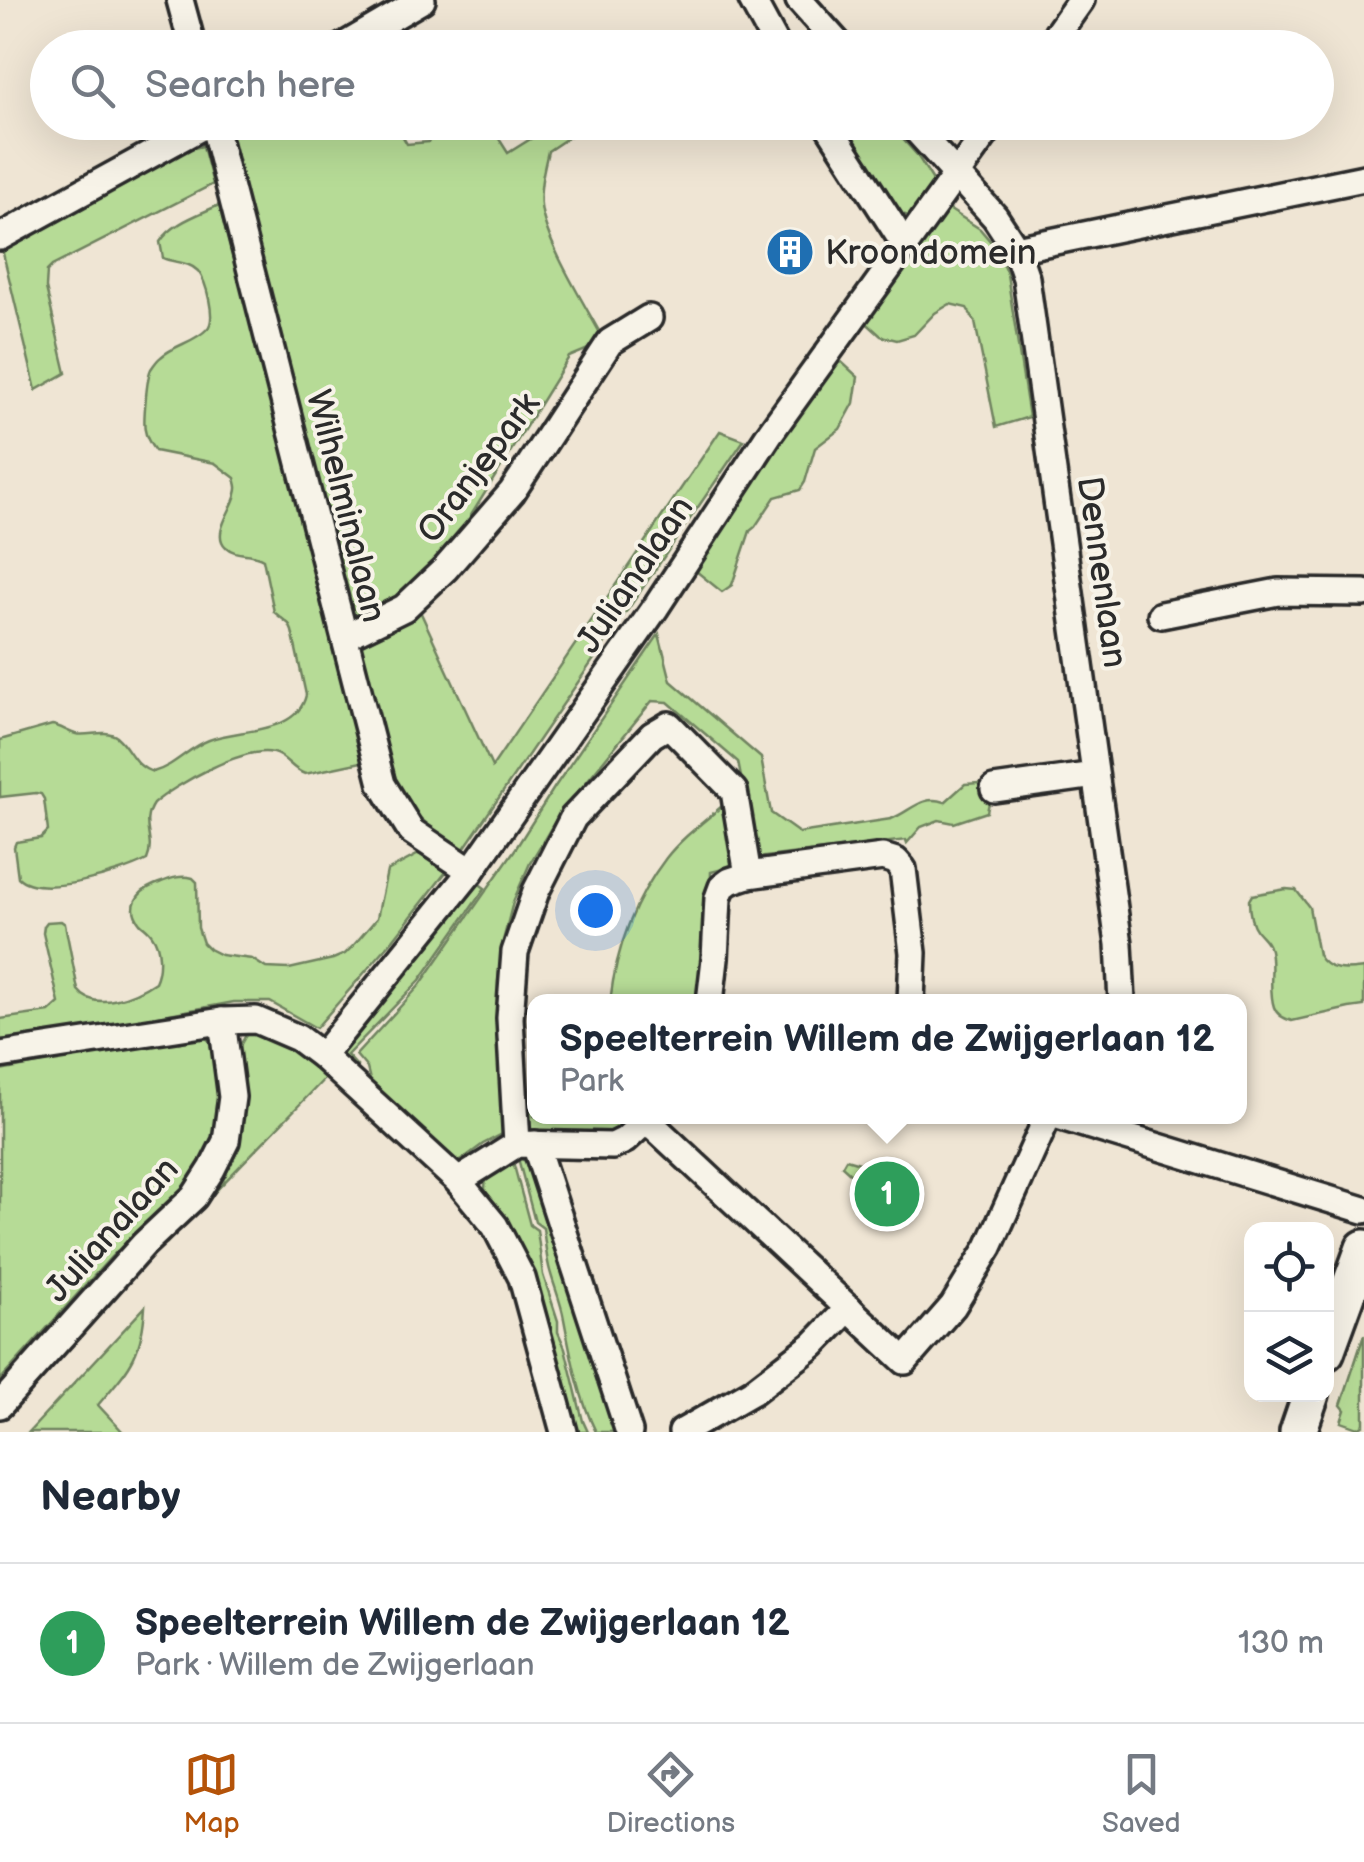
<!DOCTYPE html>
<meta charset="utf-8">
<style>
:root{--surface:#fff;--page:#f6f6f7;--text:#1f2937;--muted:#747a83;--line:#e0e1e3;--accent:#b45309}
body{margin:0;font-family:"Balsamiq Sans",sans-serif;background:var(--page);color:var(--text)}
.controls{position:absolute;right:30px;bottom:30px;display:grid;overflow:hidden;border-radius:20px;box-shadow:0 10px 40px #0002}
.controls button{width:90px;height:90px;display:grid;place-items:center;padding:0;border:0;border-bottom:2px solid var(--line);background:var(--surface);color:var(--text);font:50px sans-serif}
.you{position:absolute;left:595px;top:910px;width:35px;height:35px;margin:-25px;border:8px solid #fff;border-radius:50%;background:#1a73e8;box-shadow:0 0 0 15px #1a73e833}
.badge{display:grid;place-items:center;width:65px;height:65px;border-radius:50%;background:var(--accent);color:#fff;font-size:32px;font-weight:700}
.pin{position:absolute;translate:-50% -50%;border:5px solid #fff;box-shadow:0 2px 10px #0006}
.popup{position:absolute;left:527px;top:994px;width:720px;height:130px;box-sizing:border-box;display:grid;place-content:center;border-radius:20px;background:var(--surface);filter:drop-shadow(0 2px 8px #0005);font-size:32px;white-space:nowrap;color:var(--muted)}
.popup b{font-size:38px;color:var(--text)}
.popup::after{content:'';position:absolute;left:50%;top:100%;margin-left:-20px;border:20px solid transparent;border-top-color:var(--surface)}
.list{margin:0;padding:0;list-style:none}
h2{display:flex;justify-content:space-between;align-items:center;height:130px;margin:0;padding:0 40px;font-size:42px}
h2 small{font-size:32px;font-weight:400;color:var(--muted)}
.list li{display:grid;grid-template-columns:65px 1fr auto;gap:30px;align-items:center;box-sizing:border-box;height:160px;padding:0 40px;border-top:2px solid var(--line)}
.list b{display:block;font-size:38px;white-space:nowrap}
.list p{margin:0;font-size:32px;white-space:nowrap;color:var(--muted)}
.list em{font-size:32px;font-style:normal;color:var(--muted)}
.icon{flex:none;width:55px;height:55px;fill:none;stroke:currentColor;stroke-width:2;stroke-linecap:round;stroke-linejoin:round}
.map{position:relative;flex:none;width:1364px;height:1432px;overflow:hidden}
.search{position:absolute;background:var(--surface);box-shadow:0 10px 40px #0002;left:30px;right:30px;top:30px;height:110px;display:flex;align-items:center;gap:25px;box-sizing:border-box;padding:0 35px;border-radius:55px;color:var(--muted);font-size:38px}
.sheet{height:290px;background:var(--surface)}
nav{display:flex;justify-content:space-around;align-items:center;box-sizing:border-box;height:140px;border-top:2px solid var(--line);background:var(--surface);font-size:28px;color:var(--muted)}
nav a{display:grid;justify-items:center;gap:5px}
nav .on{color:var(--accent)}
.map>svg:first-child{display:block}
</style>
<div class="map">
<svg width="1364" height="1432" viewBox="0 0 1364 1432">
<rect width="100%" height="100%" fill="#efe5d4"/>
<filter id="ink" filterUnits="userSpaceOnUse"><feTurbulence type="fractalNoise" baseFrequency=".01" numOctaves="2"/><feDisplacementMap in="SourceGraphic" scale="20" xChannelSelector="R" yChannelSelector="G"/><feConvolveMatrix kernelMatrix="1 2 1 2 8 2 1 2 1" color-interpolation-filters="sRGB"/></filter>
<g filter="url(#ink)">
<g fill="#b6db96" stroke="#708360" stroke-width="2.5">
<path d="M242 123H395L407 144 428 142 438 123H489L508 153 556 123H590L548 151C544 169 539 187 541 206 545 242 587 308 605 342L569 357 457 538 410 596 354 622 223 134Z"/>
<path d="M835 123H888L917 155 934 182C929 197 924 207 910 216L896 213Z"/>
<polygon points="203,146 213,184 52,266 47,271 46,288 66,373 36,390 2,249 179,151"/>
<path d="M219 205 366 761 305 774C292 770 286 756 273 753 243 746 175 785 153 804 139 825 156 839 147 860 122 873 40 899 18 877L14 847 16 842 41 838 48 831 44 799 41 794 36 793 0 797V740L52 725C61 726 67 732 76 734 89 737 105 728 117 737 131 749 133 766 153 772 175 766 188 748 209 740 239 728 297 735 306 695L292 631 289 624 274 612 263 559C252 551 236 557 226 547 211 534 233 509 236 494 238 487 237 486 235 478L215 463 155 451C150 444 146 438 145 430 143 421 147 376 151 369 153 366 158 359 161 357 174 345 195 342 207 329 217 320 206 281 198 271 188 261 174 263 163 258L160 242C172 223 198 215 219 205Z"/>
<polygon points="947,208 980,229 996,248 1007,274 1029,417 996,427 975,322 967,308 950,304 935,313 914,335 897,340 881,336 861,318"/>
<polygon points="835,356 858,377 854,403 840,429 815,448 805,482 800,490 775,497 755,527 750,531 732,585 722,592 691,567"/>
<polygon points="720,431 744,440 461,853 412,811 400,795 360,645 387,633 420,611 492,767"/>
<path d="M659 634 671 681 761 758 771 813 799 833 891 819C910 812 922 794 945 802L965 784 979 783 991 793 987 812 954 823 939 820 921 827 907 843 906 840 757 858 738 762 668 702 652 701 557 818 530 863 513 902 503 941 498 981V1024L504 1133 483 1144 460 1161H455L371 1084 367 1068 356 1055 420 985 516 848 554 788Z"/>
<path d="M729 800 735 866 711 872 709 934 699 1001 610 1002C616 949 634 900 666 858 683 836 709 818 729 800Z"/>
<path d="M419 854 446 872 393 940 316 1028 270 1002H234L94 1028 0 1040V1019L49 1012 59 1003 43 933 44 926 47 922 61 921 65 924 78 990C95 1013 136 995 155 982 161 969 161 947 152 935 149 930 144 927 140 923 127 907 137 892 154 885 167 880 179 874 193 878L197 882 198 928 203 943 209 949 221 955 252 959 266 968 289 969 333 959 345 954 353 946 377 918 387 871Z"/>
<polygon points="478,883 485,888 420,980 347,1055 357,1066 350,1074 343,1064 343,1046 415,962"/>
<path d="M1286 889 1296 890 1309 907 1318 955C1328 973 1347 970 1364 968V1006L1349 1008 1292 1021C1283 1018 1277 1015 1274 1007 1268 990 1274 968 1270 950 1268 941 1263 938 1257 931 1250 922 1249 911 1249 900L1252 895Z"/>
<path d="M254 1033 276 1040 327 1076C273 1133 219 1186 167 1243L164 1240 218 1177 237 1051 246 1035Z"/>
<polygon points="196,1034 205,1037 213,1044 221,1092 219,1122 199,1171 111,1257 0,1380 0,1071"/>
<path d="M534 1098V1116L639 1117C615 1144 558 1136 524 1136L525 1103Z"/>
<path d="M512 1158 530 1225 537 1230 543 1275 558 1321V1332L565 1348 583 1421 588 1432H574L485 1189C485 1170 496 1166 512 1158Z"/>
<path d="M518 1158 534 1164 620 1432H596C579 1398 571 1356 564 1319 561 1301 553 1284 549 1267 546 1254 545 1241 543 1228L535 1222Z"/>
<polygon points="846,1159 910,1178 891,1210 842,1166"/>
<path d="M145 1307C142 1357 129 1368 98 1405L123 1432H29Z"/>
<polygon points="1364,1335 1364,1424 1358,1428 1341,1422 1345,1410 1341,1405"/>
</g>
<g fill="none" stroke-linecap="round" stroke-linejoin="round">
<g stroke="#2b2b2b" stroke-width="32">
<g id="street">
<polyline points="180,0 193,48"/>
<polyline points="752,0 778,48"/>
<polyline points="799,0 842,48"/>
<polyline points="340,48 422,0"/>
<polyline points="1047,48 1081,0"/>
<polyline points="213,122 382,784 411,831 471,871"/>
<polyline points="826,122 905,245"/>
<polyline points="909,122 995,217 1016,249 1026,278 1119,944 1122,1002"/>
<polyline points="0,237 210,122"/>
<polyline points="1016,249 1364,178"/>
<polyline points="1161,615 1278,592 1364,593"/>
<polyline points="345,637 404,608 445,569 512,492 610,342 649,318"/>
<polyline points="994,789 1095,775"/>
<polyline points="710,1002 715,959 718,898 722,887 730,881 748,875 883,857 896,861 903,869 913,953 911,1002"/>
<polyline points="0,1055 222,1021 256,1020 298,1038 322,1056 458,1181 495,1226 522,1278 564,1432"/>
<polyline points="322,1056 471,871 656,607 770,433 994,122"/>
<polyline points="1058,1116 1364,1210"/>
<polyline points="648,1121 905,1361 953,1306 989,1247 1048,1116"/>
<polyline points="517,1144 510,1018 515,952 536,891 573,818 652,735 669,725 734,791 748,875"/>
<polyline points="535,1144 629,1432"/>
<polyline points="458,1181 517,1144 613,1146 625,1140 651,1116"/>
<polyline points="0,1405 144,1244 194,1197 212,1169 226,1141 232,1097 222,1021"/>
<polyline points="682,1432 752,1392 813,1345 849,1308"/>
</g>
</g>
<g stroke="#2b2b2b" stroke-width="42">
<g id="secondary">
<polyline points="1326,1352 1364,1248"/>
<polyline points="1298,1432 1311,1394"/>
</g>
</g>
<use href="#street" stroke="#f7f3e8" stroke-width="25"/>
<use href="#secondary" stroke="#f7f3e8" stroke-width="35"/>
</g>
</g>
<defs>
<g id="building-disc" transform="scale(2.5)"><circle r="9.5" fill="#1f6fb2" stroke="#f7f3e8"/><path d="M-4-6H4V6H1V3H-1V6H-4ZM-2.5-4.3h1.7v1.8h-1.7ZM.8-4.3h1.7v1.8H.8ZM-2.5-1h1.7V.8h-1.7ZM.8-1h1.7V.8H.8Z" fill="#fff"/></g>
</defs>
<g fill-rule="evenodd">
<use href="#building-disc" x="790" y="252"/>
</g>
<g text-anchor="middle" stroke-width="8" stroke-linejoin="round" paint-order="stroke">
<g font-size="35" fill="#2b2b2b" stroke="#f7f3e8" text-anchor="start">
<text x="825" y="264">Kroondomein</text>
</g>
<g font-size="35" fill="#2b2b2b" stroke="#f7f3e8">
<text transform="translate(478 467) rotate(-53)" y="12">Oranjepark</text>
<text transform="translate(347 506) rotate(76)" y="12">Wilhelminalaan</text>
<text transform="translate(1103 572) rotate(82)" y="12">Dennenlaan</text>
<text transform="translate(634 574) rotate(-56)" y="12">Julianalaan</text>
<text transform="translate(111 1229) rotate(-48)" y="12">Julianalaan</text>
</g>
</g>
</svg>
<div class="controls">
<button><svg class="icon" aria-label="locate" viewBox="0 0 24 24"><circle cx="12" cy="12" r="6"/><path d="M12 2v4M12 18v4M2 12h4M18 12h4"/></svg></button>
<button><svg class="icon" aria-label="layers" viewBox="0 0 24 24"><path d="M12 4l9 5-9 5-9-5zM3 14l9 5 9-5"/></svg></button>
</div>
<div class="you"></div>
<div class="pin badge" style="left:887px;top:1194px;background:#2e9e5b">1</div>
<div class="popup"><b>Speelterrein Willem de Zwijgerlaan 12</b>Park</div>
<div class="search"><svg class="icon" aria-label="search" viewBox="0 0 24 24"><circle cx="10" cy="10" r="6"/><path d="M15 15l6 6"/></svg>Search here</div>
</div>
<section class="sheet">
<h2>Nearby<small></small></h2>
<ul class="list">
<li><span class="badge" style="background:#2e9e5b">1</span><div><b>Speelterrein Willem de Zwijgerlaan 12</b><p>Park · Willem de Zwijgerlaan</p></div><em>130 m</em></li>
</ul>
</section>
<nav>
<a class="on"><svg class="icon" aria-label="map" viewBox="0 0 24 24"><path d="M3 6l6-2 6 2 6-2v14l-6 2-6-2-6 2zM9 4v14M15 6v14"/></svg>Map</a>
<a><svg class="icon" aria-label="directions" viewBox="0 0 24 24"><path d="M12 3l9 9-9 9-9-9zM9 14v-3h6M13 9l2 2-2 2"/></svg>Directions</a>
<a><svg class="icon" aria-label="saved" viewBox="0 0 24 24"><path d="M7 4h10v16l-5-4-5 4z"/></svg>Saved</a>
</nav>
